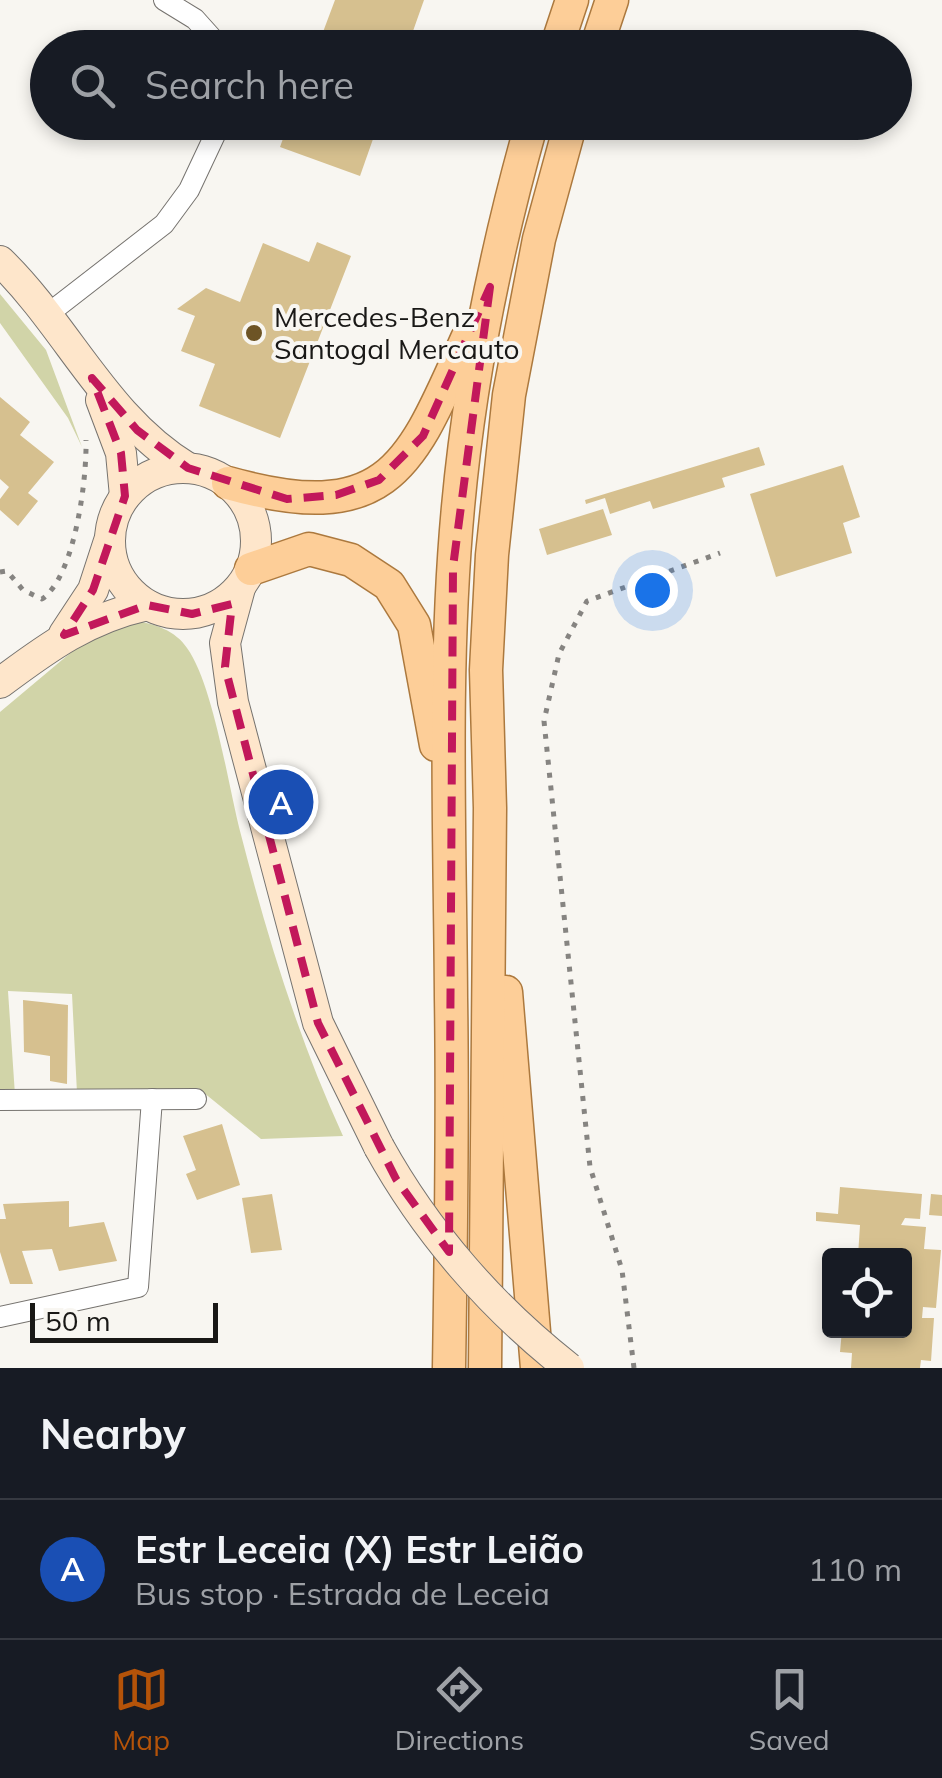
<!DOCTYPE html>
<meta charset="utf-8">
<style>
:root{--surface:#171b24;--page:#242831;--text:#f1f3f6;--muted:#9ea1a6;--line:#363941;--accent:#b45309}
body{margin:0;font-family:Mulish,sans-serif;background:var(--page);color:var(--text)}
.controls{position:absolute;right:30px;bottom:30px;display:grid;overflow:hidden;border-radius:10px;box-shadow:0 5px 15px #0003}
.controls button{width:90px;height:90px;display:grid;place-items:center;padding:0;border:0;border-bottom:2px solid var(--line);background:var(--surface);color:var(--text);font:50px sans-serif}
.scale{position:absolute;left:30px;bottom:25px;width:188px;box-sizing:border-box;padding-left:10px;border:5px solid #191816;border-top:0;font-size:28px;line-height:35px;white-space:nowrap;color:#191816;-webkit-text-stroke:8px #f8f6f1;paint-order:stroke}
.you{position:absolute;left:652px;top:590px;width:35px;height:35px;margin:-25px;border:8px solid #fff;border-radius:50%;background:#1a73e8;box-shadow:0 0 0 15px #1a73e833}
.badge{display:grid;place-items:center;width:65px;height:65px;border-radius:50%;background:var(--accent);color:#fff;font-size:32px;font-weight:700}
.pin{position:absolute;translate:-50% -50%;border:5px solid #fff;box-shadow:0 2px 10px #0006}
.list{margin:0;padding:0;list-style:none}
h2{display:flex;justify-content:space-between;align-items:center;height:130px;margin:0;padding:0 40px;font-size:42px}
h2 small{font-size:32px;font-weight:400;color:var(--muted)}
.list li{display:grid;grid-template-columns:65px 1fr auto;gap:30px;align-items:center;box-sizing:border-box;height:140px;padding:0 40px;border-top:2px solid var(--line)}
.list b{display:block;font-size:38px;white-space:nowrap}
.list p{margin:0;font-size:32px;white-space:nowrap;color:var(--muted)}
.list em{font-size:32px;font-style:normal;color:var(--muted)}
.icon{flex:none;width:55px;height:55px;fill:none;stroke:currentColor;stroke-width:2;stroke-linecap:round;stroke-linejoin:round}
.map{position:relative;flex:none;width:942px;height:1368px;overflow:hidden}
.search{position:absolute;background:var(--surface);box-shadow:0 5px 15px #0003;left:30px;right:30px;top:30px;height:110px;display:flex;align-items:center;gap:25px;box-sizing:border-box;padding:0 35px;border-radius:55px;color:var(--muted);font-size:38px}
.sheet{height:270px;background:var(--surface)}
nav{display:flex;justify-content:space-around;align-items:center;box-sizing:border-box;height:140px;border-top:2px solid var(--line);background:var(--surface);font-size:28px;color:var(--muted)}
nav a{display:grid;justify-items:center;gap:5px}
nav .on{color:var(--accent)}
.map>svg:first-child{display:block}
</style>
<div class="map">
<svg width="942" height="1368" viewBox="0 0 942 1368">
<rect width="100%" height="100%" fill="#f8f6f1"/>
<g fill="#d1d4a8">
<polygon points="0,294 46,350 82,447 68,418 0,323"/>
<path d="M134 621C154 623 176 631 187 648 213 684 228 784 240 831 267 936 298 1038 343 1136L261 1139 198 1088 77 1093 72 994 8 991 15 1095 0 1096V712L93 634Z"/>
</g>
<g fill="#d6c08f">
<polygon points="335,0 424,0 407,48 317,48"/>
<polygon points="289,122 379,122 360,176 280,147"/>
<polygon points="317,242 351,256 280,438 199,406 215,364 181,351 195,316 177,309 206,288 240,302 263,243 309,262"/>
<polygon points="0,397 30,422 20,435 54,462 28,493 38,501 18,526 0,510 0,499 9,487 0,479"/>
<polygon points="759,447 765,465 722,478 725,487 653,509 650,501 610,514 605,498 586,504 585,500"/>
<polygon points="843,465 860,517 843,523 852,553 776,577 750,494"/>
<polygon points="603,509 612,535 547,555 539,529"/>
<polygon points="23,1000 68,1005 67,1084 50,1081 50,1056 24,1052"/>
<polygon points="222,1124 240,1185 197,1200 186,1174 196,1170 183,1136"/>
<polygon points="840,1187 922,1194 920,1219 905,1218 901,1225 926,1227 924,1249 941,1250 936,1308 923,1307 922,1318 934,1318 931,1361 921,1360 920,1368 851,1368 852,1353 840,1352 842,1330 904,1330 904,1256 858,1256 860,1225 816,1221 816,1212 838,1214"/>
<polygon points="272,1194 282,1250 251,1253 242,1198"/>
<polygon points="931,1194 942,1195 942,1216 929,1215"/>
<polygon points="69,1201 69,1227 104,1222 117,1261 59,1271 52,1249 22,1251 33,1284 10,1284 0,1252 0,1219 6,1219 3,1204"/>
</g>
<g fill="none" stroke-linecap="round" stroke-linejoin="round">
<g stroke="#76736f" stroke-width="22">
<g id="street">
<polyline points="164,0 195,19 221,48"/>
<polyline points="48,314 164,224 189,190 221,122"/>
<polyline points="0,1100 196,1099"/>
<polyline points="0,1317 138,1287 152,1099"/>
</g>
</g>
<g stroke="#76736f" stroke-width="32">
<g id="secondary">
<path d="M0 261C68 327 105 418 188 468"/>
<polyline points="101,400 121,453 125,496"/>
<circle cx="183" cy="541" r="73"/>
<polyline points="240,588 225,643 233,702 318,1023 379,1147"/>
<polyline points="64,634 93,590 109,541"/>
<path d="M0 683C48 647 88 618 147 605"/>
</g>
</g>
<g stroke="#ac793e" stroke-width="35">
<g id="primary">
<polyline points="556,48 572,0"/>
<polyline points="596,48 612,0"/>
<path d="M228 483C392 529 411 463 470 332"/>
<polyline points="251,569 309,549 351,560 389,585 414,625 436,745"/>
<polyline points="506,992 537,1368"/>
<path d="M449 1368C451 1245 453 1121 451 998 450 835 443 670 458 507 470 376 496 249 532 122"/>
<polyline points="485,1368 490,808 486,670 492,555 509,395 539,239 571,122"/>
</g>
</g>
<g stroke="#868481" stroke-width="5" stroke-dasharray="5 8" stroke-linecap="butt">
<path d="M0 572 7 571 23 590 42 599C75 576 87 479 86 440"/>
<polyline points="634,1368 622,1270 590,1167 544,721 559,654 587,601 720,553"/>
</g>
<use href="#street" stroke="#fff" stroke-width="20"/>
<use href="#secondary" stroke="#fee6cb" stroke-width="30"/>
<use href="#primary" stroke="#fdce98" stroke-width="32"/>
<g stroke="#76736f" stroke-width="32" stroke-linecap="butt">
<path id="secondary-bridge" d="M379 1147C426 1232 492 1308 569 1368"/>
</g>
<use href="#secondary-bridge" stroke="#fee6cb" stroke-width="30"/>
</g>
<path fill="none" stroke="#c2185b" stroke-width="8" stroke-dasharray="20 12" stroke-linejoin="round" d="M490 287 453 567 449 1252 396 1179 318 1023 225 667 232 604 192 614 147 605 64 635 93 590 125 496 121 453 92 378 137 430 188 468 287 499 336 495 379 480 423 436Z"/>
<circle fill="#6d5425" stroke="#f8f6f1" stroke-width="4" cx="254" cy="333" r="10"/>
<g text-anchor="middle" stroke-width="8" stroke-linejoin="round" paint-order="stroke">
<g font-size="28" fill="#191816" stroke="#f8f6f1" text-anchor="start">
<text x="274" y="327">Mercedes-Benz<tspan x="274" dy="32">Santogal Mercauto</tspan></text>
</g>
</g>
</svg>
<div class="controls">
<button><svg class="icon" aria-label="locate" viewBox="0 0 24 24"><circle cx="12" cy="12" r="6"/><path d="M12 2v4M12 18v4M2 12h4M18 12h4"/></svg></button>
</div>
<div class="scale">50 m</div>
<div class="you"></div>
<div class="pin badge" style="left:281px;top:802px;background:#1a4fb4">A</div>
<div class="search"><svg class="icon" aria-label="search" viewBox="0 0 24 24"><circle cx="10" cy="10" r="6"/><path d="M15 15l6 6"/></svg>Search here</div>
</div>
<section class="sheet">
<h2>Nearby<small></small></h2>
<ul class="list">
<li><span class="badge" style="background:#1a4fb4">A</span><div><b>Estr Leceia (X) Estr Leião</b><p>Bus stop · Estrada de Leceia</p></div><em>110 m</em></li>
</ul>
</section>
<nav>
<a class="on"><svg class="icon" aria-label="map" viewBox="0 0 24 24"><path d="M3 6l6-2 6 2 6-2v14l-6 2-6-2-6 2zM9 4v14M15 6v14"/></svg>Map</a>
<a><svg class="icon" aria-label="directions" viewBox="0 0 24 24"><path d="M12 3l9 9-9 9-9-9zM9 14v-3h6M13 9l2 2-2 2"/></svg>Directions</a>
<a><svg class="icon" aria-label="saved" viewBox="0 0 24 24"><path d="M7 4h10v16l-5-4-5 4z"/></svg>Saved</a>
</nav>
